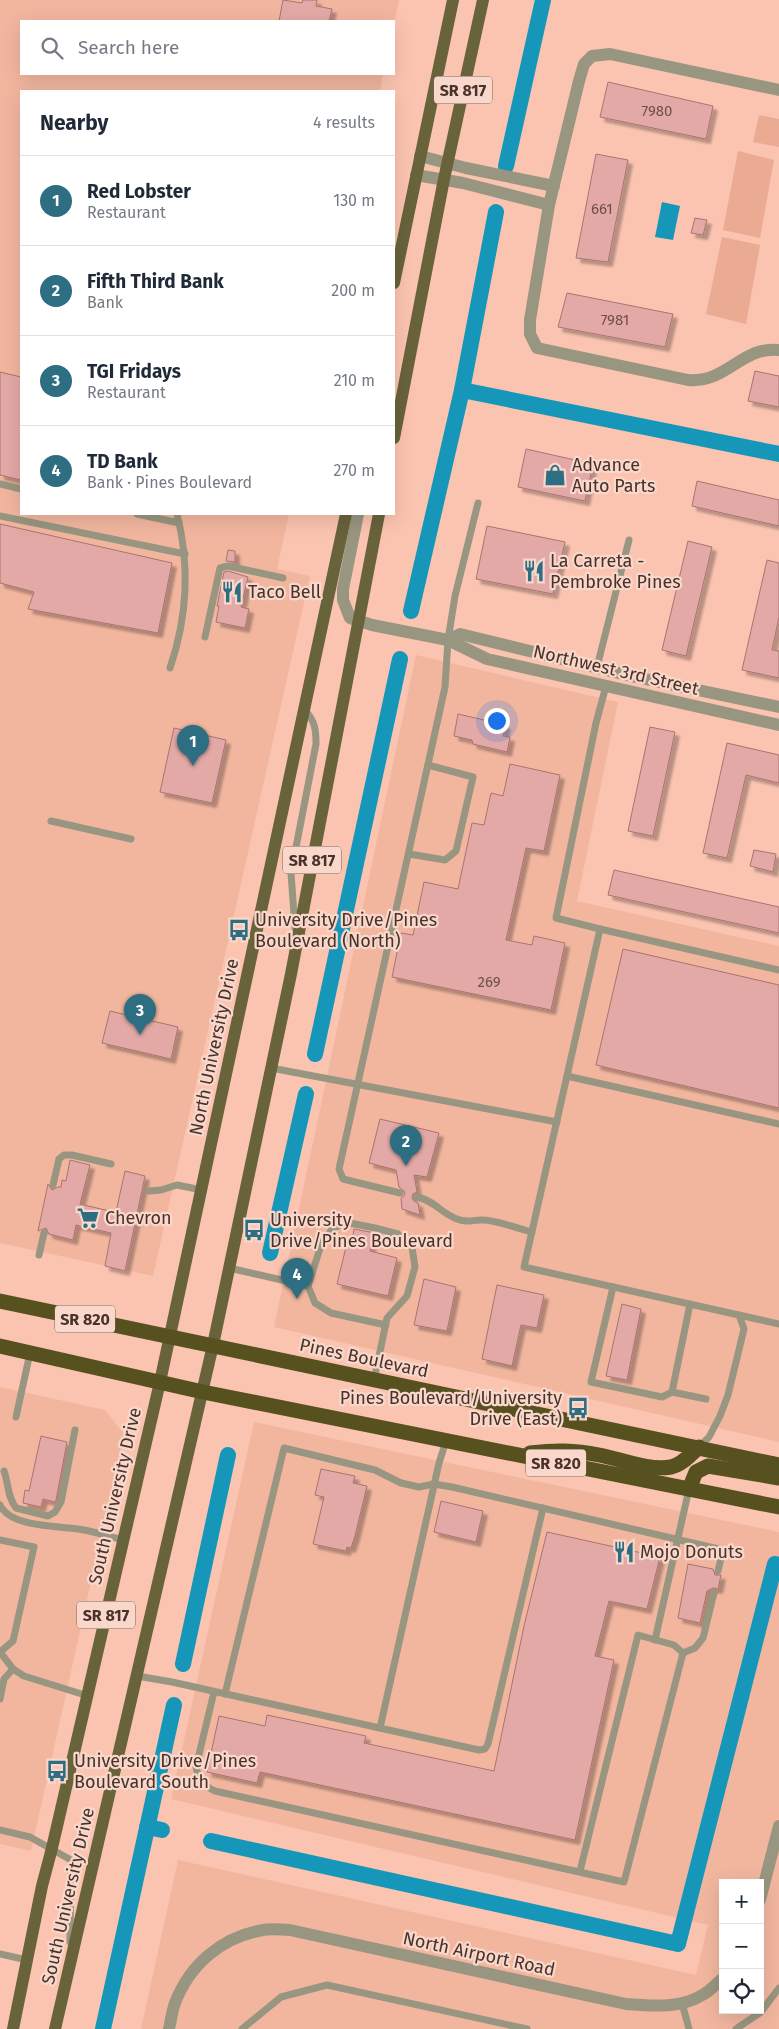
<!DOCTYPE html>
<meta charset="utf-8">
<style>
:root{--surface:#fff;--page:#f6f6f7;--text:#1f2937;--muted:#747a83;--line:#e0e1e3;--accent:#2e6e82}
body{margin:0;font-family:"Fira Sans",sans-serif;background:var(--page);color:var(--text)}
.controls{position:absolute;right:15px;bottom:15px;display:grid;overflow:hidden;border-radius:0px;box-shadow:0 5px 20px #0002}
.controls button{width:45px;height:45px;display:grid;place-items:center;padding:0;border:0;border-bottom:1px solid var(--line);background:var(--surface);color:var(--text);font:25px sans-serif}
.you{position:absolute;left:496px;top:720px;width:18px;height:18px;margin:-12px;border:4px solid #fff;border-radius:50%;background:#1a73e8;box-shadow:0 0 0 8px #1a73e833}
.badge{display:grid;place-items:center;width:32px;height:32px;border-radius:50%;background:var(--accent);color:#fff;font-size:16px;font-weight:700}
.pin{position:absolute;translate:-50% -41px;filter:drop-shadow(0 1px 2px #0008)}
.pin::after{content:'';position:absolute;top:26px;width:18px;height:15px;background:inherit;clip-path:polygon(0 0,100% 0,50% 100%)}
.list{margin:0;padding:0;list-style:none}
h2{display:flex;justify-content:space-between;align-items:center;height:65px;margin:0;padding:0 20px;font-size:21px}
h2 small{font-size:16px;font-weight:400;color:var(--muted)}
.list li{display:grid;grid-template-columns:32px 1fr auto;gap:15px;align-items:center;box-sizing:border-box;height:90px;padding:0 20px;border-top:1px solid var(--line)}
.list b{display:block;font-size:19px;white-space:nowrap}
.list p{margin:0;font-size:16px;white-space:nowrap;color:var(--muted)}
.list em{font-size:16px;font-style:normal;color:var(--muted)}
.icon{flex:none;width:28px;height:28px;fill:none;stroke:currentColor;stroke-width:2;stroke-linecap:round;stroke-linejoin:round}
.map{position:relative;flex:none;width:779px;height:2029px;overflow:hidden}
.search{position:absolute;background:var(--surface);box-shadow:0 5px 20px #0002;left:20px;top:20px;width:375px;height:55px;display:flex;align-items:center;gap:12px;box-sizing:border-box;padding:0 18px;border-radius:0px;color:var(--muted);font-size:19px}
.panel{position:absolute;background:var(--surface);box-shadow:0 5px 20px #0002;left:20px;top:90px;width:375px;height:425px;border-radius:0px}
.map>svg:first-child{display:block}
</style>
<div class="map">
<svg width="779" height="2029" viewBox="0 0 779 2029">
<defs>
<filter id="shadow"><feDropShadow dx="4.5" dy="4.5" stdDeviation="1" flood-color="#0004"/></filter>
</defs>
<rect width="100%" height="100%" fill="#fbc4b0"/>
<g fill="#f2b69f" fill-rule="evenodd">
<polygon points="0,0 399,0 394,25 394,21 21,21 21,74 383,74 380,91 21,91 21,514 289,514 277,569 310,576 153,1276 0,1243"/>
<polygon points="416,655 618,702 577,901 779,946 779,1442 274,1327"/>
<polygon points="0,1387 105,1410 124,1434 31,1851 0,1844"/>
<path d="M254 1422 779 1532V2029H141L178 1860 696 1975 708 1925 171 1799ZM723 1883H760V2010H723Z"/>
</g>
<g fill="#ebaa92">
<polygon points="759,115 779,119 779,147 753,142"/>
<polygon points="738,151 774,160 760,238 723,230"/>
<polygon points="722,237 760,245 746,324 706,314"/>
</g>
<polygon fill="#1697b9" points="662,202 680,206 673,240 655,237"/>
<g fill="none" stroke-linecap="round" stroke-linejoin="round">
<g stroke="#1697b9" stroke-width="16">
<polyline points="506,166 543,0"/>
<polyline points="462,390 779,454"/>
<polyline points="411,611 462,390 496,212"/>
<polyline points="315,1054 400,659"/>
<polyline points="270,1253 306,1094"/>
<polyline points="183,1664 228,1455"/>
<polyline points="147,1827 162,1830"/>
<polyline points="211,1841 678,1944 775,1564"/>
<polyline points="103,2029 174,1705"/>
</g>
</g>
<g fill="#e3a9a6" stroke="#a97371" filter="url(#shadow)">
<polygon points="283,0 302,3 303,0 317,0 316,6 332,9 329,21 279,21"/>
<polygon points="608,82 713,106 706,139 600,117"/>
<polygon points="596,154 628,160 608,262 576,258"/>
<polygon points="695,218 707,220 703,235 691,233"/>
<polygon points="567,293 673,314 665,347 558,327"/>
<polygon points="755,371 779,376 779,407 748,401"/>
<polygon points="0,372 21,377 21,480 0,475"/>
<polygon points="526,449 593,464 585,501 518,487"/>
<polygon points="697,481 779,500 779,526 692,506"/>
<polygon points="0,524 172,563 158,633 28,609 34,592 0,583"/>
<polygon points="487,526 565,542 553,594 476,579"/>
<polygon points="688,541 712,547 686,656 662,650"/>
<polygon points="228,550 235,551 235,562 226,561"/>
<polygon points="767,560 779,563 779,617 772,650 779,651 779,678 742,670"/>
<polygon points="228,571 248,577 241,607 249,609 245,628 216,622 219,606 217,606 224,572"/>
<polygon points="458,714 506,725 503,736 510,737 507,752 473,744 472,740 454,736"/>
<polygon points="650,727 675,732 653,836 628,831"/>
<polygon points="174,728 226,740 212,803 160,792"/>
<polygon points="727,743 779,755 779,783 746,775 727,858 703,853"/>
<polygon points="510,764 560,775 544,851 526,848 506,940 532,945 534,936 565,943 551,1010 392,977 401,933 413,935 424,882 458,889 472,823 484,825 491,793 503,796"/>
<polygon points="754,850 776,854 773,872 750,866"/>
<polygon points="614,870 779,907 779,933 608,895"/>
<polygon points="623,949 779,985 779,1108 596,1065"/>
<polygon points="110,1011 178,1027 171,1059 102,1043"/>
<polygon points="380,1119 439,1133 427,1177 414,1175 417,1192 413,1194 412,1198 414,1201 418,1203 420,1215 402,1209 401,1198 404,1196 405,1192 399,1187 396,1170 369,1163"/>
<polygon points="70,1160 90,1165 80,1204 101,1209 116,1212 125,1171 145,1176 125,1271 105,1266 111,1233 76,1225 73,1240 49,1234 46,1228 38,1231 48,1184 52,1190 58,1187 61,1187 62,1180 66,1181"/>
<polygon points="354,1229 375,1233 370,1251 397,1258 388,1296 337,1284 346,1247 351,1248"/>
<polygon points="424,1279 456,1287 447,1331 414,1325"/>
<polygon points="497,1285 544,1295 537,1328 521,1325 512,1366 482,1359"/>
<polygon points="622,1304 641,1309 627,1380 606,1376"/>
<polygon points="41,1436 67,1442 56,1500 55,1502 43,1499 41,1507 23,1503 25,1490 29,1491"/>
<polygon points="321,1469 355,1476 353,1483 367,1486 355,1536 351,1548 347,1547 346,1551 313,1544 324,1497 315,1495"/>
<polygon points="441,1501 483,1511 476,1542 434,1532"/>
<polygon points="547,1532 660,1557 647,1609 609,1601 595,1656 614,1660 575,1840 260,1772 257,1783 207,1772 219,1716 265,1726 267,1715 366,1736 364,1743 494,1771 524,1626"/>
<polygon points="688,1564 713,1569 715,1575 721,1575 718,1589 713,1588 707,1591 700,1623 678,1618"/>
</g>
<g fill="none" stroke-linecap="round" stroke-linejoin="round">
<g stroke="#989680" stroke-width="7">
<polyline points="0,484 21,489"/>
<polyline points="137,514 179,523"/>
<polyline points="0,516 185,554"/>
<polyline points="205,637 220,568 228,566 283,578"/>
<polyline points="597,667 629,540"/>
<path d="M170 668C187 618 190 565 177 514"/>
<polyline points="606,686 596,723 556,918 600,929 524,1267 779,1324"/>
<polyline points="51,821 131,839"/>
<polyline points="409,854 445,860 456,851 473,777 428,765"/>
<path d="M295 928 291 873 316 744C316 730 315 721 305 710"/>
<polyline points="600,929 779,970"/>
<polyline points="271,1068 557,1122"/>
<polyline points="567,1076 779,1124"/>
<polyline points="53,1185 59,1159 64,1155 72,1155 111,1164"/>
<polyline points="149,1191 161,1190 177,1185 202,1190"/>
<polyline points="400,1193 343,1179 339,1169 445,687 448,640 455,596 478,503"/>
<path d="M417 1197C435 1201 441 1213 457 1219 469 1224 473 1219 483 1220 496 1220 519 1229 532 1232"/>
<polyline points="39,1255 44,1233"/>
<polyline points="229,1268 308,1286"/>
<polyline points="613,1287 591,1382 662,1397 672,1392 706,1399"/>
<polyline points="374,1380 387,1318 407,1296 415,1267 412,1247 398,1234 375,1228 350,1223 334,1227 322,1242 308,1286 315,1303 331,1313 386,1325"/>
<polyline points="672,1392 690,1304"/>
<polyline points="16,1417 30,1353"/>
<polyline points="699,1447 709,1437 720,1416 728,1395 744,1329 739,1315"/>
<path d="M4 1471C9 1485 7 1496 16 1508L48 1516 55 1512 61 1502 75 1430"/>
<path d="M0 1505C10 1527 56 1526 78 1529 93 1531 108 1536 123 1540"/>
<polyline points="0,1540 34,1547 13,1641 0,1652"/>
<polyline points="655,1640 689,1489"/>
<polyline points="0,1652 13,1669 24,1676 88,1696"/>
<polyline points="683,1653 695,1648 703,1638 714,1593"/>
<polyline points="137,1676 172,1682 479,1750 485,1749 488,1744 543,1508"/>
<path d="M214 1692 196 1767C198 1779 204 1786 215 1791L624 1882 683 1653 674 1645 638 1635 580 1871"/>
<polyline points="225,1694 284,1448 375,1470 401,1483 419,1487 434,1484 452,1487 723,1550 718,1571"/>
<polyline points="0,1699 4,1679 13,1669"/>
<polyline points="380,1728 439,1463 446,1441"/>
<polyline points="0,1830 30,1837 71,1860 70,1942"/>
<polyline points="0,1954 27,1960"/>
<polyline points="682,2003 689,2029"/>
<polyline points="242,2029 281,1997 327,1985 527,2029"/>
<polyline points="736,2029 761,2012 779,1988"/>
</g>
<g stroke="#989680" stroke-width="12">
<path d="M779 90 610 54 592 56 584 64 579 81 549 205 530 320V334L537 348 688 380C728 383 741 346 779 350"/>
<polyline points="420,156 466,168 554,186"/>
<polyline points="416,175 463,183 549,205"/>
<polyline points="358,514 343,589 343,600 350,618 372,625 448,640 460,634 631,676 779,707"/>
<polyline points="448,640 487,659 779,725"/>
<polyline points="760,1900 779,1826"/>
<path d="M169 2029C171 2020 172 2011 175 2003 190 1964 222 1937 263 1930 271 1928 281 1930 290 1930L626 2004C653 2006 681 2009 704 1994 711 1990 717 1983 723 1978"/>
</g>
<g stroke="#68633b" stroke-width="12">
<polyline points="394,283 453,0"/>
<polyline points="394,438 444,179 483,0"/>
<polyline points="13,2029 42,1886 52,1848 160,1382 346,514"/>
<polyline points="55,2029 213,1345 291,974 379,514"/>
</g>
<g stroke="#575120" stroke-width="15">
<polyline points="0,1301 779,1465"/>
<polyline points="0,1346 203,1392 779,1507"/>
<path d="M530 1453C555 1450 574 1450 599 1455 621 1459 648 1471 671 1467 682 1465 691 1454 699 1447"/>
<polyline points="689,1489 696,1472 708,1466 779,1478"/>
</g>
</g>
<defs>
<g id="shop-bare" transform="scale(1.725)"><path d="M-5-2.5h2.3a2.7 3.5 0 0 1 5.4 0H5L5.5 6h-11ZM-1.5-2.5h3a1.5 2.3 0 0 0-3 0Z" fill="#2e6e82" stroke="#f9d7cb" stroke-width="2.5" paint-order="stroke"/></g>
<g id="restaurant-bare" transform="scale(1.725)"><path d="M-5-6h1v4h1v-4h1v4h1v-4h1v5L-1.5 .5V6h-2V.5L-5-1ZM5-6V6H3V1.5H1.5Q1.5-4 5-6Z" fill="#2e6e82" stroke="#f9d7cb" stroke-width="2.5" paint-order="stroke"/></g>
<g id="bus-bare" transform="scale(1.725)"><path d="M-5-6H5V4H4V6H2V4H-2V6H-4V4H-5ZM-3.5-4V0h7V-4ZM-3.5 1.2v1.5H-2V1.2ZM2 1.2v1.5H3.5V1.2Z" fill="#2e6e82" stroke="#f9d7cb" stroke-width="2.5" paint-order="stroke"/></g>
<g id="supermarket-bare" transform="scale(1.725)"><path d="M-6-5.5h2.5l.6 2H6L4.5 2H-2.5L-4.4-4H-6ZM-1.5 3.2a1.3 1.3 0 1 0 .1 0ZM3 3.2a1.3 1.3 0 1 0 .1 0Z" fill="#2e6e82" stroke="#f9d7cb" stroke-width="2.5" paint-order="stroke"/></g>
</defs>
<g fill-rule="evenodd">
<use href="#shop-bare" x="555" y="475"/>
<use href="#restaurant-bare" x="534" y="571"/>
<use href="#restaurant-bare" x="232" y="592"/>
<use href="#bus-bare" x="239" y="930"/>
<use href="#supermarket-bare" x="88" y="1218"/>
<use href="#bus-bare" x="254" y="1230"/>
<use href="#bus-bare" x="578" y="1408"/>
<use href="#restaurant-bare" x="624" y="1552"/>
<use href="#bus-bare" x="57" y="1771"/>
</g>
<g text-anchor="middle" stroke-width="4.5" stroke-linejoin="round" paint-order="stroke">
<g font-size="15" fill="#6f5049">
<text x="657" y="116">7980</text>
<text x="602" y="214">661</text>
<text x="615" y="325">7981</text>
<text x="489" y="987">269</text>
</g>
<g fill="#f9d7cb" stroke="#7d645a" stroke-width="1">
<rect x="434" y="76.5" width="58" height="27" rx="4"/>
<rect x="283" y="846.5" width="58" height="27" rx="4"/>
<rect x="55" y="1305.5" width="60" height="27" rx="4"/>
<rect x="526" y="1449.5" width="60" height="27" rx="4"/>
<rect x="77" y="1601.5" width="58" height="27" rx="4"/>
</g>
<g font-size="16" font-weight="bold" fill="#48322a">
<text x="463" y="96">SR 817</text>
<text x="312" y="866">SR 817</text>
<text x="85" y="1325">SR 820</text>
<text x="556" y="1469">SR 820</text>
<text x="106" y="1621">SR 817</text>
</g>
<g font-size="18" fill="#48322a" stroke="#f9d7cb" text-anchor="start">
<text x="572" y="471">Advance<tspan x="572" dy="21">Auto Parts</tspan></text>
<text x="550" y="567">La Carreta -<tspan x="550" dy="21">Pembroke Pines</tspan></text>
<text x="248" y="598">Taco Bell</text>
<text x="255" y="926">University Drive/Pines<tspan x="255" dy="21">Boulevard (North)</tspan></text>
<text x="105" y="1224">Chevron</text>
<text x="270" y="1226">University<tspan x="270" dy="21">Drive/Pines Boulevard</tspan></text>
<text x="562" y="1404" text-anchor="end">Pines Boulevard/University<tspan x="562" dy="21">Drive (East)</tspan></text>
<text x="640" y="1558">Mojo Donuts</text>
<text x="74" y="1767">University Drive/Pines<tspan x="74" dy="21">Boulevard South</tspan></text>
</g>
<g font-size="18" fill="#48322a" stroke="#f9d7cb">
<text transform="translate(616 670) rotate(13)" y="6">Northwest 3rd Street</text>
<text transform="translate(214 1047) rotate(-78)" y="6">North University Drive</text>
<text transform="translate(364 1358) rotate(12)" y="6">Pines Boulevard</text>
<text transform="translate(115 1496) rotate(-77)" y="6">South University Drive</text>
<text transform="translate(68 1896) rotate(-77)" y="6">South University Drive</text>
<text transform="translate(479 1954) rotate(12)" y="6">North Airport Road</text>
</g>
</g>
</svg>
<div class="controls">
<button>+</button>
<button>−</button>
<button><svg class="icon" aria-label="locate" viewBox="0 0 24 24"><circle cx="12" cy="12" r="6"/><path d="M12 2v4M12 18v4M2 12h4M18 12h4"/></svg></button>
</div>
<div class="you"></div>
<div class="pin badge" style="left:193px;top:766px">1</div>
<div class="pin badge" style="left:406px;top:1166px">2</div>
<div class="pin badge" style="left:140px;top:1035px">3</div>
<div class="pin badge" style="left:297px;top:1299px">4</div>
<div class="search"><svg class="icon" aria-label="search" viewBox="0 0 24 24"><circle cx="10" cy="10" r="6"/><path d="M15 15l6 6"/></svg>Search here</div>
<section class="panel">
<h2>Nearby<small>4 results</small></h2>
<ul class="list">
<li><span class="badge">1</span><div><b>Red Lobster</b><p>Restaurant</p></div><em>130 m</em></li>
<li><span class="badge">2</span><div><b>Fifth Third Bank</b><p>Bank</p></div><em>200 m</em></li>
<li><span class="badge">3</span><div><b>TGI Fridays</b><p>Restaurant</p></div><em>210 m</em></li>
<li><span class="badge">4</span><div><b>TD Bank</b><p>Bank · Pines Boulevard</p></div><em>270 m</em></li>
</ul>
</section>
</div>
